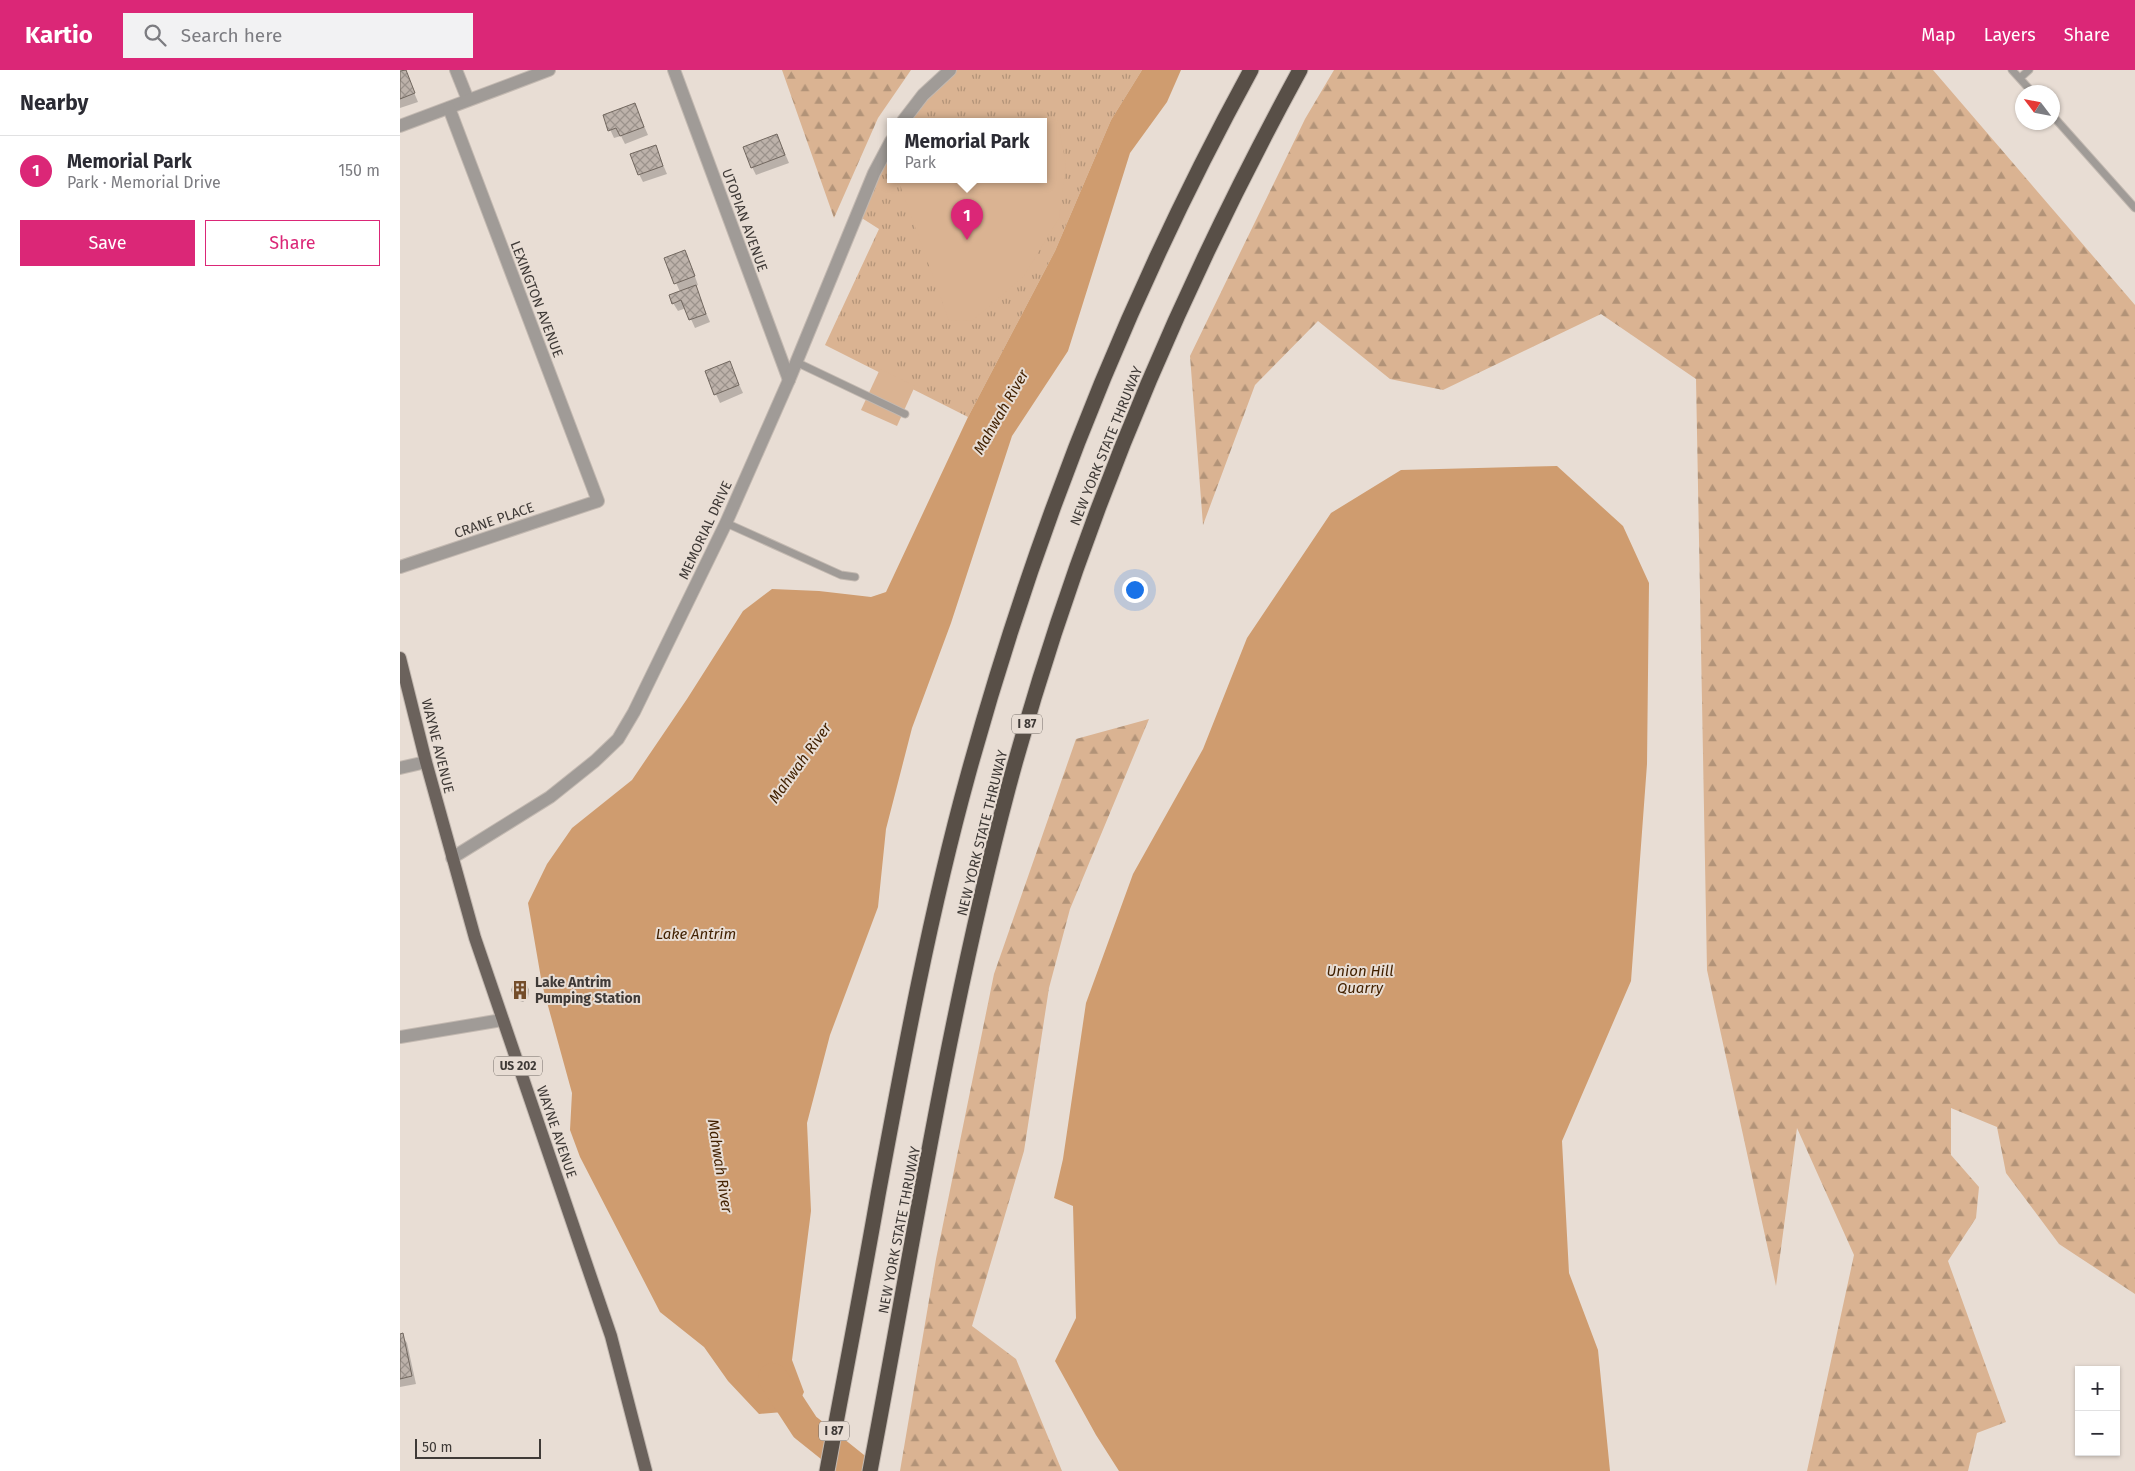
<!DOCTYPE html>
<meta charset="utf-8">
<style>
:root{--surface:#fff;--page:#f2f2f3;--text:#2b2b33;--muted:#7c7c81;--line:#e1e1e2;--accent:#db2777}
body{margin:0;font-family:"Fira Sans",sans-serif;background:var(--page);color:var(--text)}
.controls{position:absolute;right:15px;bottom:15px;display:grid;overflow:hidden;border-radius:0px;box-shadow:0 1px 4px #0004}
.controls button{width:45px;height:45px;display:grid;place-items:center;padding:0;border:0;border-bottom:1px solid var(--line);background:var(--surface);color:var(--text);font:25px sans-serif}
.compass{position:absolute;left:1615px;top:15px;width:45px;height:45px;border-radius:50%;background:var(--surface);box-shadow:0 1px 4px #0004;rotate:302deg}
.scale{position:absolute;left:15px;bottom:12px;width:126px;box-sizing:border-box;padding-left:5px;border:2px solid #3f3a37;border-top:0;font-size:14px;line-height:18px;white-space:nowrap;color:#3f3a37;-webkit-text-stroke:4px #e8ddd4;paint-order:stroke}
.you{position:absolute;left:734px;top:519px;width:18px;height:18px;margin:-12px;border:4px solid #fff;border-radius:50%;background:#1a73e8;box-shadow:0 0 0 8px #1a73e833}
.badge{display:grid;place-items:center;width:32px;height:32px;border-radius:50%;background:var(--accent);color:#fff;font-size:16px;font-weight:700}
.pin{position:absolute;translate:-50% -41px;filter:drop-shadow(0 1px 2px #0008)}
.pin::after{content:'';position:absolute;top:26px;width:18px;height:15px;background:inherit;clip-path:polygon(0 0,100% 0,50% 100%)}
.popup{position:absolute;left:487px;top:48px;width:160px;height:65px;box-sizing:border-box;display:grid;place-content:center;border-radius:0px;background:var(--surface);filter:drop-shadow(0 1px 4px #0005);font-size:16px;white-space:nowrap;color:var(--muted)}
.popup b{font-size:19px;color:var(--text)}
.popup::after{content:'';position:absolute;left:50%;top:100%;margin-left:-10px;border:10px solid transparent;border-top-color:var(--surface)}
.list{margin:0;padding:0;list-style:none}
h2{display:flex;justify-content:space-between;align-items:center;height:65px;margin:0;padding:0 20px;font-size:21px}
h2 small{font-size:16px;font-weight:400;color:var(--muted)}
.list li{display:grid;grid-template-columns:32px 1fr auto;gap:15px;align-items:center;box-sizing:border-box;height:70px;padding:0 20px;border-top:1px solid var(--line)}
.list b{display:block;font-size:19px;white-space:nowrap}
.list p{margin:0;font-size:16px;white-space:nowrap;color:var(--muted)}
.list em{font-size:16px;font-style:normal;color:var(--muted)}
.actions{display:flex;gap:10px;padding:15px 20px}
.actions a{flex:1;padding:11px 0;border:1px solid var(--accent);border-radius:0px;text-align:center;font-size:18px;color:var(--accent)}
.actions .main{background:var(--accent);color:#fff}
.icon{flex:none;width:28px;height:28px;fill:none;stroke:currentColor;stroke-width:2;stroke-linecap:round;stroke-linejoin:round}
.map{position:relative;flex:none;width:1735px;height:1401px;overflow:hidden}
header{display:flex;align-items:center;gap:30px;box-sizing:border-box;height:70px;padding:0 25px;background:var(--accent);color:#fff}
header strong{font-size:24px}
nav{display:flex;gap:28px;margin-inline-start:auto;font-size:18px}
.search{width:350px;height:45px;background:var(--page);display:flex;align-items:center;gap:12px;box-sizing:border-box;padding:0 18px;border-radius:0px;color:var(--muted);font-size:19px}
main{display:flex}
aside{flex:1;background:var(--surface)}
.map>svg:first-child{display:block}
</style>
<header>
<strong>Kartio</strong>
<div class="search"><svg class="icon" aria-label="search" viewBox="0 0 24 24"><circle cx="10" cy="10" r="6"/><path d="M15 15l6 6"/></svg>Search here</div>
<nav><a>Map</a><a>Layers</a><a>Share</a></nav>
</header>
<main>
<aside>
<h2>Nearby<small></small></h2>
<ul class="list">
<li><span class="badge">1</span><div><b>Memorial Park</b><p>Park · Memorial Drive</p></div><em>150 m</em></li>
</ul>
<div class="actions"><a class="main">Save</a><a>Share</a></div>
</aside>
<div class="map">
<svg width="1735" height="1401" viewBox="0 0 1735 1401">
<defs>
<pattern id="grass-tufts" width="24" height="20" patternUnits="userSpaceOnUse" patternTransform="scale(1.25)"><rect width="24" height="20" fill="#dab392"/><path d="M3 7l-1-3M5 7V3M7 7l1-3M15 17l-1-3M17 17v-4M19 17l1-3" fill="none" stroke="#b29378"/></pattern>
<pattern id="forest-firs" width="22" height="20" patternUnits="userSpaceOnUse" patternTransform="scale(1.25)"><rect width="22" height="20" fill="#dab392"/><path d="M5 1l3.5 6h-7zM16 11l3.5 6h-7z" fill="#b29378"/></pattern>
<pattern id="building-cross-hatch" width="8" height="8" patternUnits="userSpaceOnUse" patternTransform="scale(1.25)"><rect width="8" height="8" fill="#bdb2aa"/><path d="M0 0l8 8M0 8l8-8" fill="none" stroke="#9b928b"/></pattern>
</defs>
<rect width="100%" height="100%" fill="#e8ddd4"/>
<polygon fill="url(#grass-tufts)" points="550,0 742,0 711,50 655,181 568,347 425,275 479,159 457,145 491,71 491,109 643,109 643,51 503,51"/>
<g fill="url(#forest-firs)">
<polygon points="382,0 511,0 478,48 434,148"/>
<polygon points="934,0 1533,0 1735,235 1735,1224 1659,1174 1606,1103 1597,1057 1551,1038 1551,1085 1579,1117 1576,1148 1548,1191 1606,1352 1577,1363 1568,1401 1407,1401 1454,1185 1397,1058 1376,1216 1307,900 1296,309 1201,244 1043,320 990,309 918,251 855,315 803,455 790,286 905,49"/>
<polygon points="749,649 670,839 649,918 624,1081 572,1256 616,1289 662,1401 500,1401 536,1189 594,904 676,669"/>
</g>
<g fill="#dab392">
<polygon points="657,50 666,94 659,148 624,206 573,250 549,251 498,109 643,109 643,53"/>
<polygon points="480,299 515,316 497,356 461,340"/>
</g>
<g fill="#cf9c6f">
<polygon points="742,0 781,0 767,32 730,83 668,281 612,366 551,553 512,658 486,759 478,837 430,965 407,1053 411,1141 392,1290 404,1322 395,1341 359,1344 328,1311 304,1277 260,1242 180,1087 170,1060 172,1023 142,914 128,833 147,794 172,758 232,710 287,629 343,541 372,519 419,521 471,527 486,522 568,347 655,181 711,50"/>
<polygon points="1157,396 1223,456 1249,513 1247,694 1231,911 1162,1071 1169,1203 1198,1280 1210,1401 719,1401 696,1365 655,1291 676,1248 673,1136 654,1128 663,1089 686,933 733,804 803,679 847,568 931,443 1001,400"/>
</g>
<g fill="#0003">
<polygon points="5,1 18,32 0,38 0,3"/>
<polygon points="235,35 248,65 225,74 221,66 214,68 204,46"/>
<polygon points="377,65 389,93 356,105 352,97"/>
<polygon points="255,76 267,104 243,112 239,104"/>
<polygon points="266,189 289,190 298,215 295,216 310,252 295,258 286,238 278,241 273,233 280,222"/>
<polygon points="329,292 343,323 320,333 306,302"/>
<polygon points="116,914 122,914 129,922 128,928 123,932 120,931 113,923"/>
<polygon points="0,1265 2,1265 7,1273 16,1314 0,1317"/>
</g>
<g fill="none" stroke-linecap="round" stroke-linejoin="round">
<polyline stroke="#cf9c6f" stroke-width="30" points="373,1308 405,1357 460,1401"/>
</g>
<g fill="url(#building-cross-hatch)" stroke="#71675f">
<polygon points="6,0 15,23 0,29 0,1"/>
<polygon points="235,33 244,57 220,66 216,58 208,61 203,45"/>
<polygon points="377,64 385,85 351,98 343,77"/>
<polygon points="256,75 263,96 238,105 230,84"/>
<polygon points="285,180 295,206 274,214 264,188"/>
<polygon points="296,215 306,244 289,250 281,230 272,234 269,225"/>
<polygon points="330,291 339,315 314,325 305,301"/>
<circle cx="120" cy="920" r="8"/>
<polygon points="3,1263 12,1306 0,1309 0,1264"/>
</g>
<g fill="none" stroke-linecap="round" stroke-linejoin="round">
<g stroke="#c3b9b1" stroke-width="9">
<g id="service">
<polyline points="1612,0 1632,22"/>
<polyline points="1620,8 1629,0"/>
<polyline points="1652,45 1735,138"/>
<polyline points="396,292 505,344"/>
<polyline points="326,453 441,505 455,507"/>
</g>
</g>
<g stroke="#c3b9b1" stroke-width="14">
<g id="minor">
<polyline points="56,0 68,30"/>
<polyline points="274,0 389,310"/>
<polyline points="503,51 523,25 550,0"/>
<polyline points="0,56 149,0"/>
<polyline points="0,497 198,431 49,38"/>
<polyline points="0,698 26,692"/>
<polyline points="52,788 150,727 195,691 218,669 234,642 326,453 389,310 474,103 491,71"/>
<polyline points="0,967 102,950"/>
</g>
</g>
<g stroke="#c3b9b1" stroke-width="14">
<polyline id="primary" points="0,588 26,692 75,868 211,1266 246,1401"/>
</g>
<g stroke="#c3b9b1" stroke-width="17">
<g id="motorway">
<path d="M427 1401C444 1309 462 1217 478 1125 504 984 530 843 568 705 635 461 729 223 851 0"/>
<path d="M470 1401C513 1174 549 942 608 719 675 469 776 227 900 0"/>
</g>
</g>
<use href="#service" stroke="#a09b97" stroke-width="7"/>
<use href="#minor" stroke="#a09b97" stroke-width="12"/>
<use href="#primary" stroke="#6b625c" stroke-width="12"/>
<use href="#motorway" stroke="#584f47" stroke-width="15"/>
</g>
<defs>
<g id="building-bare" transform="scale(1.5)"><path d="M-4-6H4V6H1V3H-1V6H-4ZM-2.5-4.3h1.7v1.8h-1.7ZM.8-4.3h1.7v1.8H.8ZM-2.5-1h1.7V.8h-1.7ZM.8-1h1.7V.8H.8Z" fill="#744d2a" stroke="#e8ddd4" stroke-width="2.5" paint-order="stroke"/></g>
</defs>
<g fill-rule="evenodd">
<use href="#building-bare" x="120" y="920"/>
</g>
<g text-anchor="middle" stroke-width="4" stroke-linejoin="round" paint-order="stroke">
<g fill="#e8ddd4" stroke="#726b66" stroke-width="1">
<rect x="612" y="644.5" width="30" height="19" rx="4"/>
<rect x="94" y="986.5" width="48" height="19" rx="4"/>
<rect x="419" y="1351.5" width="30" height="19" rx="4"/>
</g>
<g font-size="12" font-weight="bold" fill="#3f3a37">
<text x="627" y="658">I 87</text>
<text x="118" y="1000">US 202</text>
<text x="434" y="1365">I 87</text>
</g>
<g font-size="14" fill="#3f3a37" stroke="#e8ddd4">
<text transform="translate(345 150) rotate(70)" y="5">UTOPIAN AVENUE</text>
<text transform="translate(137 229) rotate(69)" y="5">LEXINGTON AVENUE</text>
<text transform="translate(706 376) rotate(-68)" y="5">NEW YORK STATE THRUWAY</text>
<text transform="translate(94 450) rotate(-19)" y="5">CRANE PLACE</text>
<text transform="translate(305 460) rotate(-65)" y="5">MEMORIAL DRIVE</text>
<text transform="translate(38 676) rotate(76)" y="5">WAYNE AVENUE</text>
<text transform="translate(582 763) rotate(-76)" y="5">NEW YORK STATE THRUWAY</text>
<text transform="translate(157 1062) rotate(71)" y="5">WAYNE AVENUE</text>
<text transform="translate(499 1160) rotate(-79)" y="5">NEW YORK STATE THRUWAY</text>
</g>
<g font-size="14" font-weight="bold" fill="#3f3a37" stroke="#e8ddd4" text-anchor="start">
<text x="135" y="917">Lake Antrim<tspan x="135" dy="16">Pumping Station</tspan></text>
</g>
<g font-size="15" font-style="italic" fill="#422100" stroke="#e8ddd4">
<text transform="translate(601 342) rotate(-60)" y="5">Mahwah River</text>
<text transform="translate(400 693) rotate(-54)" y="5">Mahwah River</text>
<text x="296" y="869">Lake Antrim</text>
<text x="960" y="906">Union Hill<tspan x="960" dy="17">Quarry</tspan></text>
<text transform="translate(320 1096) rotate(81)" y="5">Mahwah River</text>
</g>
</g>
</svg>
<div class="controls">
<button>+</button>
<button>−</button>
</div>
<svg class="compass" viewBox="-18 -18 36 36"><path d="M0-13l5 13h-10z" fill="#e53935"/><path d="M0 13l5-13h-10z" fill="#7c7c81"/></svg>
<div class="scale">50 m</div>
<div class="you"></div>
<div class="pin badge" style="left:567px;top:170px">1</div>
<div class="popup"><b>Memorial Park</b>Park</div>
</div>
</main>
